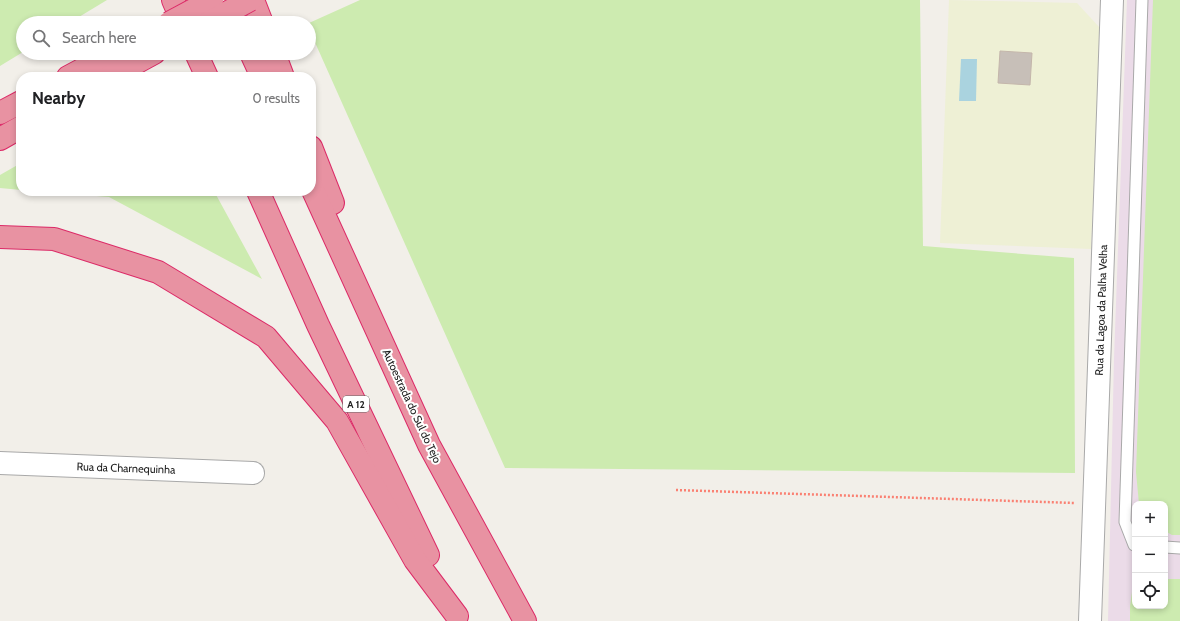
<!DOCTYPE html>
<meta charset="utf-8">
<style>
:root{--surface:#fff;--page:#f2f2f2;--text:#202124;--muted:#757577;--line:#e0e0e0}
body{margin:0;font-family:Cabin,sans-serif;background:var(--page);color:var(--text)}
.controls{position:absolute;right:12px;bottom:12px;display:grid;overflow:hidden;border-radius:8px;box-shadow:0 2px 6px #0003}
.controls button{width:36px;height:36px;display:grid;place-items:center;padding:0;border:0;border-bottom:1px solid var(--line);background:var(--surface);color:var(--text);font:20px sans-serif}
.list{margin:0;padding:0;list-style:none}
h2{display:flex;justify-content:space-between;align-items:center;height:52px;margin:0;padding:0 16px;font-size:17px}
h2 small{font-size:13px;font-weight:400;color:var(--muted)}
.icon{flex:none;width:22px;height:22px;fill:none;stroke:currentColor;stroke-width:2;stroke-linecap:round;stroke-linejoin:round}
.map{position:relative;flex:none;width:1180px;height:621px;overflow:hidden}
.search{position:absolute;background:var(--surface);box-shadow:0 2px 6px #0003;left:16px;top:16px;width:300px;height:44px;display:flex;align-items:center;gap:10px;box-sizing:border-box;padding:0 14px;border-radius:22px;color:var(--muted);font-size:15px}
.panel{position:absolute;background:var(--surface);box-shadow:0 2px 6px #0003;left:16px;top:72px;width:300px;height:124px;border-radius:16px}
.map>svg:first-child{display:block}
</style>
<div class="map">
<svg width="1180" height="621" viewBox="0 0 1180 621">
<rect width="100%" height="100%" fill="#f2efe9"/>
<path fill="#ebdbe8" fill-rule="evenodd" d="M1127 0H1180V621H1108L1114 359ZM1135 504H1165V606H1135Z"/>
<polygon fill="#eef0d5" points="949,0 1077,3 1100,28 1091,249 940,243"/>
<g fill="#cdebb0">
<polygon points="0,0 107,0 69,23 23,23 23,52 0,66"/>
<polygon points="360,0 920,0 923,246 1074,258 1075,473 505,468 309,29 309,23"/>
<polygon points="1153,0 1180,0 1180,535 1172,535 1165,531 1165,504 1139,504 1136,472"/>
<polygon points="21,163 21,190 0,188 0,175"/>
<polygon points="34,191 214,191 262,279 109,197"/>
<polygon points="1134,578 1135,606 1165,606 1165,579 1180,579 1180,621 1130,621 1130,606"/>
</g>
<polygon fill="#aad3df" points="961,59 977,59 976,101 959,101"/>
<polygon fill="#c7bfb8" stroke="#c4b6ab" points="1000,51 1032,53 1030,85 998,83"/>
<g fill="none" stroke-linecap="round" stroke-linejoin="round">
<g stroke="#a9a9a9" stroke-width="13">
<g id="service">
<polyline points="1135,545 1134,545 1125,522 1142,0"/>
<polyline points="1165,547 1180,548"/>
</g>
</g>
<g stroke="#a9a9a9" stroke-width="24">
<g id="minor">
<polyline points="0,463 253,473"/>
<polyline points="1090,621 1112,0"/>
</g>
</g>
<g stroke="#dc2a67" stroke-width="24">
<g id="motorway">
<polyline points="173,0 183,23"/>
<polyline points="253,0 262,23"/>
<polyline points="196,53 207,77"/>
<polyline points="251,53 262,77"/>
<polyline points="274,53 283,77"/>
<polyline points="68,77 113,53"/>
<polyline points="110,77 154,53"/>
<polyline points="0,113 21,102"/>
<polyline points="0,139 21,127"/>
<polyline points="311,147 333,203"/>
<polyline points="311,186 429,445 525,621"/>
<polyline points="258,191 318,325 428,555"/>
<polyline points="0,237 54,239 158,272 266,337 337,421 415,560 457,616"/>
</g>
</g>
<polyline stroke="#fa8072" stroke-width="2.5" stroke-dasharray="2 2" stroke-linecap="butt" points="676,490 1075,503"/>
<use href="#service" stroke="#fff" stroke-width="11"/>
<use href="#minor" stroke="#fff" stroke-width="22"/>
<use href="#motorway" stroke="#e892a2" stroke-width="22"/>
<g stroke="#dc2a67" stroke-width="24" stroke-linecap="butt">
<g id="motorway-bridge">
<polyline points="169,23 212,0"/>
<polyline points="208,23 250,0"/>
</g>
</g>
<use href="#motorway-bridge" stroke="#e892a2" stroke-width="22"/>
</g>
<g text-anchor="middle" stroke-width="4" stroke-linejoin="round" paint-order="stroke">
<rect fill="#fff" stroke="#646464" stroke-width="1" x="343" y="396" width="26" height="16" rx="3"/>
<g font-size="10" font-weight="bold" fill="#222">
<text x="356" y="408">A 12</text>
</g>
<g font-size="11" fill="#222" stroke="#fff">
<text transform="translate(1101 310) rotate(-88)" y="4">Rua da Lagoa da Palha Velha</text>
<text transform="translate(412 406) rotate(65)" y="4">Autoestrada do Sul do Tejo</text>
<text transform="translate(126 468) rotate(2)" y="4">Rua da Charnequinha</text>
</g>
</g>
</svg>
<div class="controls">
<button>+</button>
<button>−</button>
<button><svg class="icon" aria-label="locate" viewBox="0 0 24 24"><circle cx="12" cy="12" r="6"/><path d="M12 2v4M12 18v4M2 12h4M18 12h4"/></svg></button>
</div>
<div class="search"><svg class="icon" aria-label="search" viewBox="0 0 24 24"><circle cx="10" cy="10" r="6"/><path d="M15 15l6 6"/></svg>Search here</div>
<section class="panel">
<h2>Nearby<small>0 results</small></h2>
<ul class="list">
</ul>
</section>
</div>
